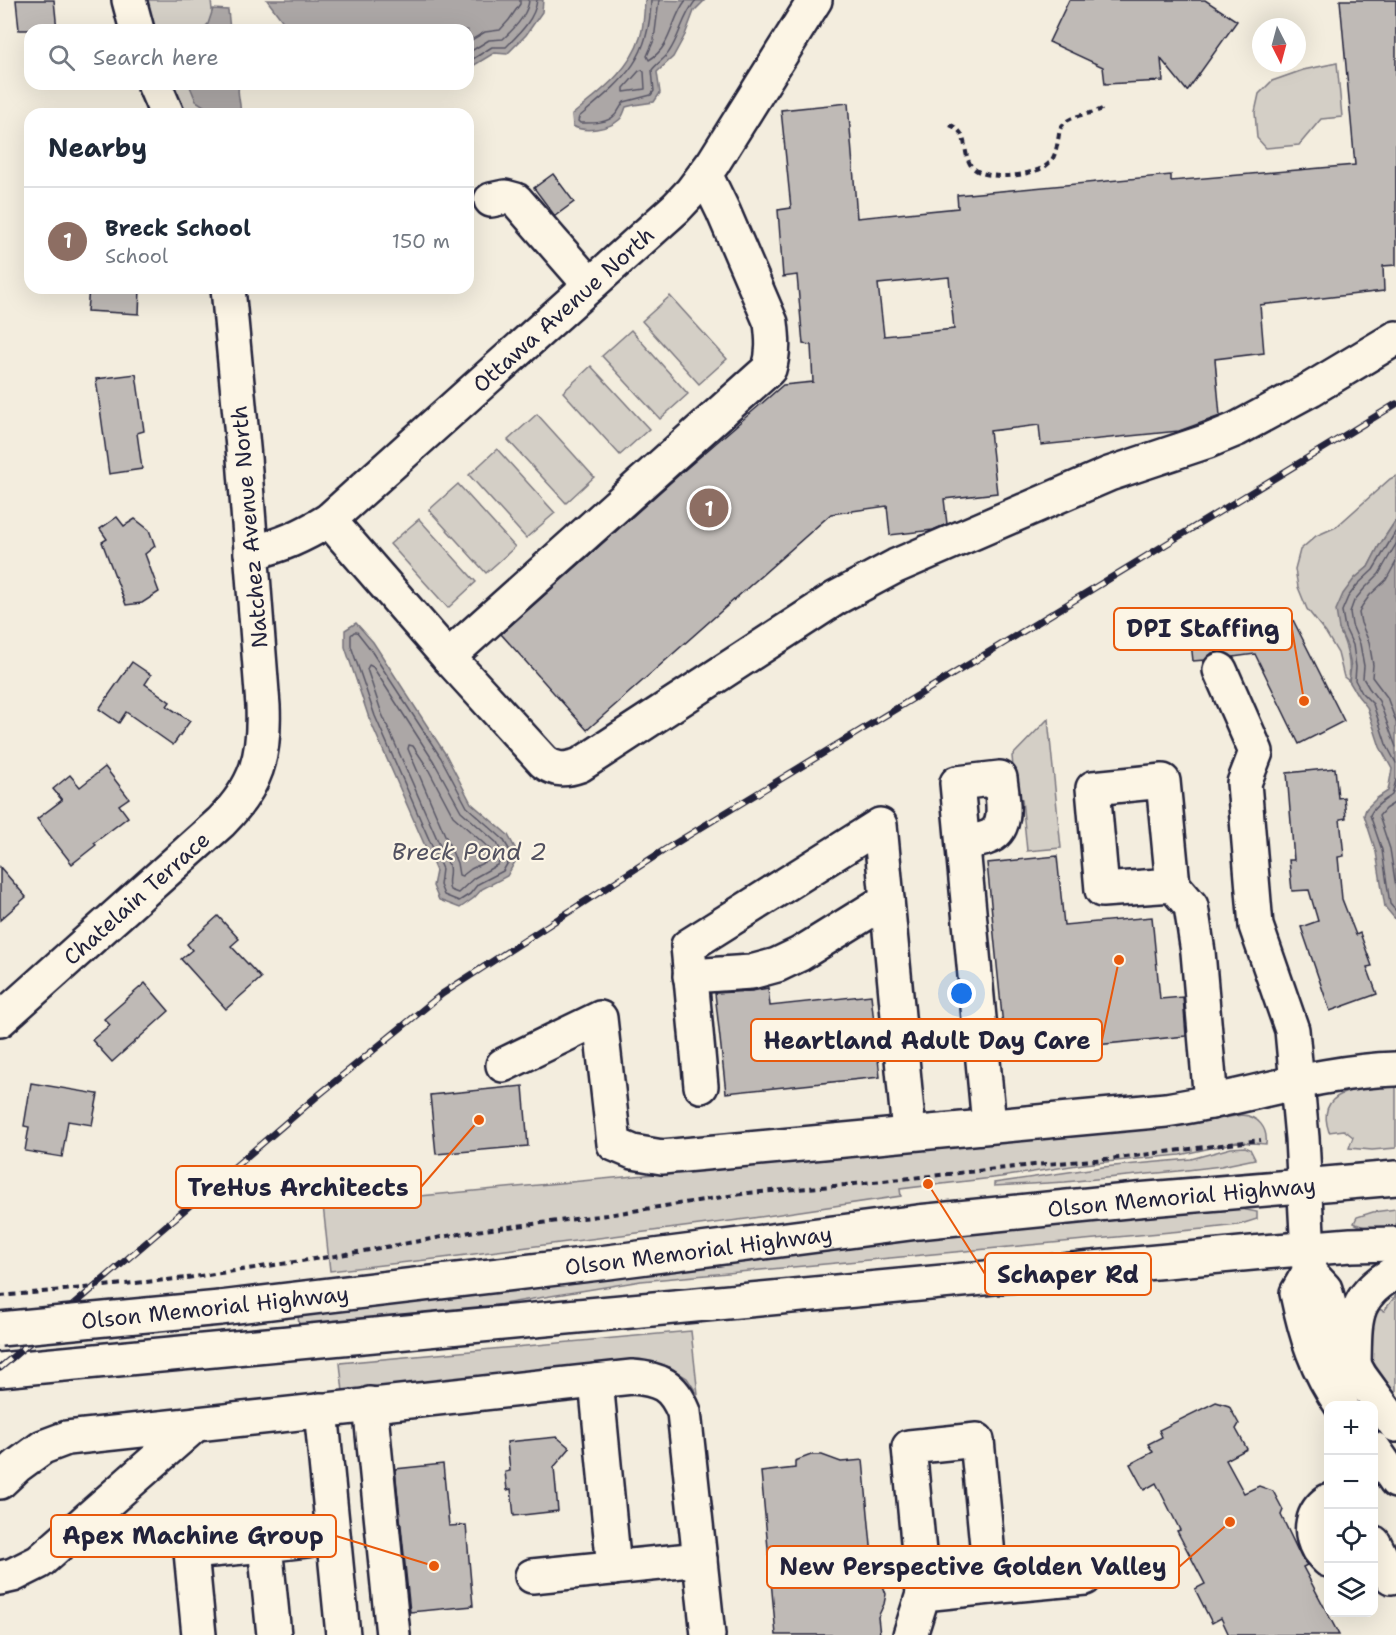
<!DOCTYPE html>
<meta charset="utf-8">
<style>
:root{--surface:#fff;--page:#f2f2f3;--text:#1f2937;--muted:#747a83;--line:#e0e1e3;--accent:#c8321e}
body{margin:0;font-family:"Shantell Sans",sans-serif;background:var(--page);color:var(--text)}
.controls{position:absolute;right:18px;bottom:18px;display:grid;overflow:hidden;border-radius:12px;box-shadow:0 6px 24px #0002}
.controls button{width:54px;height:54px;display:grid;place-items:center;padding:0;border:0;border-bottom:2px solid var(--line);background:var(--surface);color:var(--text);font:30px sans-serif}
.compass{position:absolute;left:1252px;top:18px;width:54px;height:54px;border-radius:50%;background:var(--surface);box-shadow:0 6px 24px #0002;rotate:174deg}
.you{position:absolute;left:962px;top:994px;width:21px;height:21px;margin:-15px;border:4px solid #fff;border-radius:50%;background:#1a73e8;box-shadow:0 0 0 9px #1a73e833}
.badge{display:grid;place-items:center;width:39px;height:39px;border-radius:50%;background:var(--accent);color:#fff;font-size:20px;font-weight:700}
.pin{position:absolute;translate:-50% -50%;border:3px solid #fff;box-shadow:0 2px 6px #0006}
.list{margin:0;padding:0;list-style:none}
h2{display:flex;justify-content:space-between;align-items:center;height:78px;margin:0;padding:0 24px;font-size:26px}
h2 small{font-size:20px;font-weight:400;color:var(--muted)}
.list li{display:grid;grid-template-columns:39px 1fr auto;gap:18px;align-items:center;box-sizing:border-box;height:108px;padding:0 24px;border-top:2px solid var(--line)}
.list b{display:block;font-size:22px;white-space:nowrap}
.list p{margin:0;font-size:20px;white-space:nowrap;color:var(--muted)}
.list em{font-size:20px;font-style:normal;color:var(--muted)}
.icon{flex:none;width:33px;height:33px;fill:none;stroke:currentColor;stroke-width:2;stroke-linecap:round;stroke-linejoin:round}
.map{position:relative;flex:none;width:1396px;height:1635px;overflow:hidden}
.search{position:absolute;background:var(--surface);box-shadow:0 6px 24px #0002;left:24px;top:24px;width:450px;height:66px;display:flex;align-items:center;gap:15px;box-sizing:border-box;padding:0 21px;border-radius:18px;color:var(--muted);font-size:22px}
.panel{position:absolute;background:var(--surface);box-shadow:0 6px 24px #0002;left:24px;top:108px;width:450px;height:186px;border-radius:18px}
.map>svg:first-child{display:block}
</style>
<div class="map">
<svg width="1396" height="1635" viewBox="0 0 1396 1635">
<rect width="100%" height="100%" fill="#f3edde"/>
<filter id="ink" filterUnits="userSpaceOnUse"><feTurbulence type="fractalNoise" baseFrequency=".0167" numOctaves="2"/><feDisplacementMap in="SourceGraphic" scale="12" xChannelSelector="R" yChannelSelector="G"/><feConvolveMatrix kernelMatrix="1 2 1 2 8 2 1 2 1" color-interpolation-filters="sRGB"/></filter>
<g filter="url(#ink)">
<g fill="#d4cfc6" stroke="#7b7880" stroke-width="1.5">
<polygon points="146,0 211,0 214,30 154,30"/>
<polygon points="1337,63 1342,117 1321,119 1299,145 1266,148 1257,138 1255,112 1259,94 1272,81 1303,70"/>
<polygon points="172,84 220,84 223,114 185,114"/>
<polygon points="670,296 727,359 699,384 642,321"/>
<polygon points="631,330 688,394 660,419 602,356"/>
<polygon points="591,366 649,429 620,455 563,392"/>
<polygon points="537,414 594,477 566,503 508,440"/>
<polygon points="497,449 555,513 526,538 469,475"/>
<path d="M1396 476V520L1379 546 1368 567 1354 579 1339 629C1347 647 1351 662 1349 681L1344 677 1338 653 1326 633 1307 609 1298 587 1295 569 1300 550 1316 536 1336 527 1390 479Z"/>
<polygon points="458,484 515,547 486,573 429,510"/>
<polygon points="419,519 476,582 448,608 390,544"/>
<polygon points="1048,719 1061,848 1027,851 1022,799 1016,800 1012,756"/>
<path d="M1396 1087V1148L1372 1150 1349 1148 1353 1137 1344 1130 1329 1132C1313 1086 1367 1088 1396 1087Z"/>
<path d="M1242 1115C1258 1116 1268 1128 1266 1144L1237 1142 1180 1155 1084 1164 1001 1177 900 1189 901 1196 746 1219 443 1258 330 1271 323 1205 1172 1126Z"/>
<polygon points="1245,1147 1250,1149 1255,1159 1221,1166 1179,1171 1065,1182 994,1186 994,1183 1103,1167 1191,1159 1231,1148"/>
<polygon points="1219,1209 1241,1209 1257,1212 1257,1219 1238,1225 1203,1229 641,1281 473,1309 299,1325 298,1316 979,1232"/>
<path d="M1396 1209V1229C1382 1229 1366 1230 1354 1223L1357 1217 1373 1212Z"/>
<polygon points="1396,1295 1396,1395 1373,1362 1369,1352 1368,1343 1376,1308 1384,1311"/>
<polygon points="691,1331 698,1395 687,1378 669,1367 652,1362 343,1392 340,1363"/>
</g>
<g fill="#aca7a6" stroke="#75727b" stroke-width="1.5">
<polygon points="267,0 543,0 542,12 526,35 507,54 494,53 468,69 468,30 285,30 284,23"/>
<path d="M645 0 704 1 694 11 685 35 673 57 657 72 660 93 654 102 634 105 626 107C624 112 623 117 619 120 609 129 584 133 573 126L572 115C598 93 629 72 640 38 644 26 644 12 645 0Z"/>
<polygon points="213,9 228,10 230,30 202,30 208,24"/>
<path d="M189 84H239C236 94 242 104 240 114H206L204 106 196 101Z"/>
<polygon points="1396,520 1396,920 1385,907 1376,852 1364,815 1366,809 1377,798 1388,791 1392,769 1380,747 1367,707 1358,696 1349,681 1351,667 1347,646 1339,629 1336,610 1343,594 1354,579 1368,567 1379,546"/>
<polygon points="356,623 373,642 446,755 471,803 508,835 516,850 516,860 507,876 482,889 474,898 460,908 439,900 433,886 436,871 369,718 345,647 345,630"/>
</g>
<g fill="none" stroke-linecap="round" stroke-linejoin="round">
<g stroke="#595766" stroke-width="1.5">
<path d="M651 0C650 61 622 81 579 117L578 121 580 123C591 123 607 124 615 115 619 112 620 106 624 102L651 95 654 91 652 70C657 63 665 59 669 52 680 36 683 15 696 0"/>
<path d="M659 0 654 40 647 56 649 60C672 47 671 18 686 0"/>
<polyline points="468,42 485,32 500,30 509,20 520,4 520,0"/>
<path d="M468 53 489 40 503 39C514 29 528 15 529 0"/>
<path d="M468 62 492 47H506C519 34 535 19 537 0"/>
<polygon points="642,70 644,72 645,89 624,92 624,88 639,71"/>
<polyline points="1396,531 1373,570 1358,584 1348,597 1342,611 1345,628 1353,645 1356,667 1355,680 1362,693 1373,704 1386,744 1396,763"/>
<polyline points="1396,544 1379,574 1364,589 1354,601 1350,612 1352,625 1360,644 1364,666 1363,678 1369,688 1379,701 1396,747"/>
<polyline points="1396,562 1386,580 1370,595 1362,606 1359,613 1361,623 1369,642 1373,665 1372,677 1387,697 1396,722"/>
<polygon points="354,632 357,632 368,646 441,758 467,807 503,839 510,851 510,859 503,871 478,884 470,894 459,901 444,895 440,885 442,869 375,716 351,646 351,635"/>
<path d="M369 665 373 667 434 762 461 811 497 843 502 854V857L497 865 474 878 458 893 450 890C446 882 451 875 449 866L382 714 367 669Z"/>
<polygon points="409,745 413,746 427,767 453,816 490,849 492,854 491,859 471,869 462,876 459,875 457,863 408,749"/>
<path d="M1396 780 1392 795C1384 801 1374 806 1370 815L1382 850 1390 904 1396 911"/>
<polyline points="1396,802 1385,809 1379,816 1390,849 1396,887"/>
</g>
</g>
<g fill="#bfbab6" stroke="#22223b" stroke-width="1.5" fill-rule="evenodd">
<polygon points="16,0 54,0 57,30 19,30"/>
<polygon points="1069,0 1205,0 1237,21 1187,91 1161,59 1163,81 1105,84 1103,67 1049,42"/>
<path d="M1340 0H1396V265L1383 266 1384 291 1260 305 1264 353 1215 359 1220 416 1179 431 1041 445 1039 425 990 431 997 493 944 499 947 524 933 530 890 535 887 506 831 514 587 730 501 634 680 474 783 385 813 382 811 345 803 344 797 275 783 277 778 210 791 208 781 110 848 103 857 218 958 208 957 195 1171 175V181L1355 165ZM949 277 954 329 884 336 878 284Z"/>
<polygon points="553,174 574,202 555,216 534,188"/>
<polygon points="89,288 140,288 139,314 87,311"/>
<polygon points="136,374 144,431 137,433 142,469 109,474 96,379"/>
<polygon points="117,517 124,526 135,519 149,530 155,546 145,554 159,592 142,603 126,605 102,542 107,539 100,529"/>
<polygon points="1229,615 1233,648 1292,618 1344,721 1299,744 1255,654 1233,657 1221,651 1212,653 1205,660 1193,661 1190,633 1201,631 1199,618"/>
<polygon points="132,662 151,675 145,684 170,702 167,706 190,721 173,745 126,712 119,723 99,709"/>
<polygon points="105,767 129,798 119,805 128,817 94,843 96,845 72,864 37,819 62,800 53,789 70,775 80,787"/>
<polygon points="1335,768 1338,798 1344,797 1346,818 1340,819 1344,856 1338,857 1342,899 1356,935 1360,933 1372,966 1367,967 1377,994 1330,1011 1301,927 1318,921 1309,890 1292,891 1289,860 1294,860 1287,773"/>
<polygon points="1057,856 1064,925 1152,917 1160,999 1183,997 1186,1036 1076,1047 1076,1051 1006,1057 987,863"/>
<polygon points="0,867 26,897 0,920"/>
<polygon points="218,916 239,939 231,946 261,978 226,1009 181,959 192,950 187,944"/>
<polygon points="145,983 169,1011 112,1062 92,1040 110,1025 104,1019"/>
<polygon points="768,988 770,1006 871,995 880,1077 726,1093 715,993 752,991"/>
<polygon points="31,1083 98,1094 92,1125 68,1121 62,1157 25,1151 29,1127 24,1126"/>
<polygon points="523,1086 528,1146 436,1154 430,1095"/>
<polygon points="1216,1402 1229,1406 1239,1424 1236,1429 1247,1449 1226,1460 1244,1493 1259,1486 1273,1491 1283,1510 1281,1515 1301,1557 1307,1565 1303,1567 1339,1635 1229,1635 1221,1618 1212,1623 1195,1589 1205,1584 1177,1531 1180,1530 1156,1483 1144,1490 1130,1464 1153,1452 1148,1444 1162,1437 1159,1430"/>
<polygon points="557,1437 570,1448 554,1467 558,1511 514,1516 511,1489 507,1490 505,1472 510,1471 507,1442"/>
<polygon points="811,1455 822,1455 841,1462 863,1460 873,1567 882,1583 886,1594 884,1604 878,1617 880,1635 776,1635 761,1472 795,1468 795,1461"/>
<polygon points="443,1464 449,1526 466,1525 473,1606 410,1612 395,1469"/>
</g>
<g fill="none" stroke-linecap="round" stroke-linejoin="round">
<g stroke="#22223b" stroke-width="38">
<g id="minor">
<polyline points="129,0 137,30"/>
<polyline points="154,84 167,114"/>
<polyline points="491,200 505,197 516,200 590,285"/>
<path d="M329 520 448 657 544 762C556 771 566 770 580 765L836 598 896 566 1109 474 1208 441 1237 429 1311 389 1396 338"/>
<path id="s1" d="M251 553C282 545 301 537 329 520L676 208 692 191 713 163 815 0"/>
<path d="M448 657 769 369C774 353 773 339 771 323L723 211 705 174"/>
<path d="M1220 670 1256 752 1244 783 1256 926 1292 1030 1302 1138 1309 1272 1297 1293C1306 1336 1316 1369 1342 1406"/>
<path d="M963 842C970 841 979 841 986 838 1011 830 1002 798 1000 778L957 783 989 1125"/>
<polyline points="1173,885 1102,890 1093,788 1163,781 1173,885 1191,906 1198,952 1211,1102"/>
<polyline points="690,976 751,972 777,965 800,954 887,900"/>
<path id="s2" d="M0 1020 221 822C257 785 265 756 263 706L244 458 228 288"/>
<path d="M503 1065 600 1018 614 1144 633 1152 662 1157 1166 1110C1243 1099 1317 1071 1396 1069"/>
<polyline points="701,1086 688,946 880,825 909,1133"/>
<polyline points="1309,1272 1325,1289 1337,1334 1360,1376 1396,1425"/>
<polyline points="596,1381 614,1568"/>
<polyline points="370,1404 393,1635"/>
<polyline points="321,1410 343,1635"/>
<polyline points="1374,1449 1396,1481"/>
<path d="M0 1482 17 1466 43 1447 67 1438 632 1377C660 1379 673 1385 684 1412L708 1635"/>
<path d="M1328 1501C1312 1512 1308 1531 1318 1549 1321 1553 1325 1557 1328 1560"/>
<polyline points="1374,1543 1391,1577"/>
<polyline points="532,1576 700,1559"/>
<polyline points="0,1578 13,1575 39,1562 196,1424"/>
<polyline points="991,1587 1085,1578"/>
<polyline points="199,1635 191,1552 265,1545"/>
<polyline points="274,1635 265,1545 333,1537"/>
<polyline points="910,1635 923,1594 909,1447 977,1440 991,1587 923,1594"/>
</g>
</g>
<g stroke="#22223b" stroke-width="38">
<g id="major">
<path id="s3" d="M220 1308 608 1262 918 1222 1137 1200 1396 1178"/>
<path d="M1354 1365C1355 1319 1352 1296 1396 1272"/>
<polyline points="0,1370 1263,1252 1351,1245 1396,1244"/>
</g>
</g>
<g stroke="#22223b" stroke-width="4" stroke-dasharray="6 4.5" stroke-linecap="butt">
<path d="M950 125C969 132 962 150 970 164 979 180 1016 177 1031 172 1050 167 1055 160 1058 140 1059 136 1059 131 1061 127 1071 113 1089 116 1102 109"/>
<polyline points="187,1278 335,1256 476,1231 607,1215 748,1193 845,1185 1034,1165 1118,1158 1261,1140"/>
</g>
<use href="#minor" stroke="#fcf5e5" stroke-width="33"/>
<use href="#major" stroke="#fcf5e5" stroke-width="33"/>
<g stroke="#22223b" stroke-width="7">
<polyline id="rail" points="0,1368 315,1098 442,994 666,849 1396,404"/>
</g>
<use href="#rail" stroke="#fcf5e5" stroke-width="4.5" stroke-dasharray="14" stroke-linecap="butt"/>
<g stroke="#22223b" stroke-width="38" stroke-linecap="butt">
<polyline id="major-bridge" points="0,1329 220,1308"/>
</g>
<polyline stroke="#22223b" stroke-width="4" stroke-dasharray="6 4.5" stroke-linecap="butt" points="0,1296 187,1278"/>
<use href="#major-bridge" stroke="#fcf5e5" stroke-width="33"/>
</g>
</g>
<g text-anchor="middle" stroke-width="4.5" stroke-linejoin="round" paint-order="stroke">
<g font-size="22" fill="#22223b" stroke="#fcf5e5">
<text dy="8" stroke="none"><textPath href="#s1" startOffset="400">Ottawa Avenue North</textPath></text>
<text transform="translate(249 527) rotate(-95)" y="8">Natchez Avenue North</text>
<text dy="8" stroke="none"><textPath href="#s2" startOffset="183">Chatelain Terrace</textPath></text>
<text dy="8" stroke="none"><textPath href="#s3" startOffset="968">Olson Memorial Highway</textPath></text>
<text dy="8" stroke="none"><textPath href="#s3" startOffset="482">Olson Memorial Highway</textPath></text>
<text transform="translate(215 1307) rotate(-6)" y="8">Olson Memorial Highway</text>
</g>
<g font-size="24" font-style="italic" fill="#525160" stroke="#fcf5e5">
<text x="469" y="860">Breck Pond 2</text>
</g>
</g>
<path fill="none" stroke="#e8590c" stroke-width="2" d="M1304 701L1292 629M1119 960L1102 1040M479 1120L421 1187M928 1184L985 1274M434 1566L336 1536M1230 1522L1179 1567"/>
<g fill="#e8590c" stroke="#fcf5e5" stroke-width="2">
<circle cx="1304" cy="701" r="6"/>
<circle cx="1119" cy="960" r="6"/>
<circle cx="479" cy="1120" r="6"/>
<circle cx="928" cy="1184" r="6"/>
<circle cx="434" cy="1566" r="6"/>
<circle cx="1230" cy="1522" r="6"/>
</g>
<g fill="#fcf5e5" stroke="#e8590c" stroke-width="2">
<rect x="1114" y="608" width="178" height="42" rx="6"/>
<rect x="751" y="1019" width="351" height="42" rx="6"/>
<rect x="176" y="1166" width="245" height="42" rx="6"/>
<rect x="985" y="1253" width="166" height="42" rx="6"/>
<rect x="51" y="1515" width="285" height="42" rx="6"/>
<rect x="767" y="1546" width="412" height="42" rx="6"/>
</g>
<g font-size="24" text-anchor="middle" font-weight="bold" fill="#22223b">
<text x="1203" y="637">DPI Staffing</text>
<text x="927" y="1049">Heartland Adult Day Care</text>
<text x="298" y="1196">TreHus Architects</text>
<text x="1068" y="1283">Schaper Rd</text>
<text x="193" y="1544">Apex Machine Group</text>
<text x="973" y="1575">New Perspective Golden Valley</text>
</g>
</svg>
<div class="controls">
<button>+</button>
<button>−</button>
<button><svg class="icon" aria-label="locate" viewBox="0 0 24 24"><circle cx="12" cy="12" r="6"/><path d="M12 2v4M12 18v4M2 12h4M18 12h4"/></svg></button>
<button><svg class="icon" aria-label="layers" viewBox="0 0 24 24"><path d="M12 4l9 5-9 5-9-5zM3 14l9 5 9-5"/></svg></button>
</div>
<svg class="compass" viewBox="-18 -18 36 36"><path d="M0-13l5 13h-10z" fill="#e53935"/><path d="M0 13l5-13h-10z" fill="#747a83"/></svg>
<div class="you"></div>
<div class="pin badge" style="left:709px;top:508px;background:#8d6e63">1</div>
<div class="search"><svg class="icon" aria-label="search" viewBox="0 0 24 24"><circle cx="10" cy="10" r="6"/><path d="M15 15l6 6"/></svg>Search here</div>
<section class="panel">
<h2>Nearby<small></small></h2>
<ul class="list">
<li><span class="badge" style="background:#8d6e63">1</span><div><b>Breck School</b><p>School</p></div><em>150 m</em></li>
</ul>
</section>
</div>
